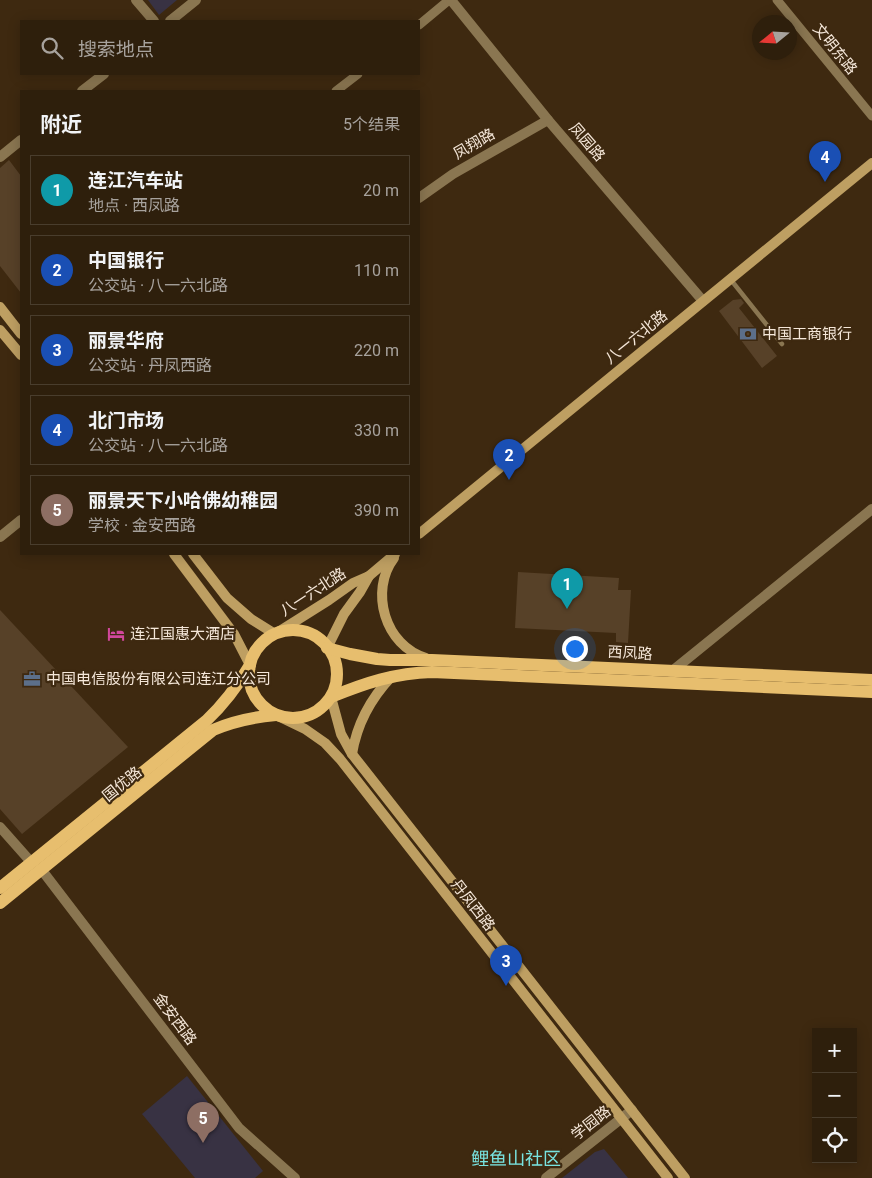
<!DOCTYPE html>
<html lang="zh">
<meta charset="utf-8">
<style>
:root{--surface:#2e1f0c;--page:#3a2c1a;--text:#f1f3f6;--muted:#a7a29d;--line:#493d2d;--accent:#53cdca}
body{margin:0;font-family:Roboto,"Noto Sans SC",sans-serif;background:var(--page);color:var(--text)}
.controls{position:absolute;right:15px;bottom:15px;display:grid;overflow:hidden;border-radius:0px;box-shadow:0 2px 12px #0003}
.controls button{width:45px;height:45px;display:grid;place-items:center;padding:0;border:0;border-bottom:1px solid var(--line);background:var(--surface);color:var(--text);font:25px sans-serif}
.compass{position:absolute;left:752px;top:15px;width:45px;height:45px;border-radius:50%;background:var(--surface);box-shadow:0 2px 12px #0003;rotate:252deg}
.you{position:absolute;left:574px;top:648px;width:18px;height:18px;margin:-12px;border:4px solid #fff;border-radius:50%;background:#1a73e8;box-shadow:0 0 0 8px #1a73e833}
.badge{display:grid;place-items:center;width:32px;height:32px;border-radius:50%;background:var(--accent);color:#fff;font-size:16px;font-weight:700}
.pin{position:absolute;translate:-50% -41px;filter:drop-shadow(0 1px 2px #0008)}
.pin::after{content:'';position:absolute;top:26px;width:18px;height:15px;background:inherit;clip-path:polygon(0 0,100% 0,50% 100%)}
.list{margin:0;padding:0;list-style:none}
h2{display:flex;justify-content:space-between;align-items:center;height:65px;margin:0;padding:0 20px;font-size:21px}
h2 small{font-size:16px;font-weight:400;color:var(--muted)}
.list li{display:grid;grid-template-columns:32px 1fr auto;gap:15px;align-items:center;box-sizing:border-box;height:70px;margin:0 10px 10px;padding:0 10px;border:1px solid var(--line);border-radius:0px}
.list b{display:block;font-size:19px;white-space:nowrap}
.list p{margin:0;font-size:16px;white-space:nowrap;color:var(--muted)}
.list em{font-size:16px;font-style:normal;color:var(--muted)}
.icon{flex:none;width:28px;height:28px;fill:none;stroke:currentColor;stroke-width:2;stroke-linecap:round;stroke-linejoin:round}
.map{position:relative;flex:none;width:872px;height:1178px;overflow:hidden}
.search{position:absolute;background:var(--surface);box-shadow:0 2px 12px #0003;left:20px;top:20px;width:400px;height:55px;display:flex;align-items:center;gap:12px;box-sizing:border-box;padding:0 18px;border-radius:0px;color:var(--muted);font-size:19px}
.panel{position:absolute;background:var(--surface);box-shadow:0 2px 12px #0003;left:20px;top:90px;width:400px;height:465px;border-radius:0px}
.map>svg:first-child{display:block}
</style>
<div class="map">
<svg width="872" height="1178" viewBox="0 0 872 1178">
<rect width="100%" height="100%" fill="#3e2910"/>
<g fill="#383243">
<polygon points="148,0 177,0 159,15"/>
<polygon points="187,1076 263,1171 255,1178 195,1178 142,1114"/>
<polygon points="604,1149 628,1178 562,1178 595,1152"/>
</g>
<g fill="#574128">
<polygon points="9,160 21,176 21,293 0,266 0,168"/>
<polygon points="741,299 744,303 739,308 777,356 762,368 719,311 733,300"/>
<polygon points="518,572 619,578 618,590 631,590 628,643 616,642 616,633 515,628"/>
<polygon points="0,610 128,747 22,834 0,809"/>
</g>
<g fill="none" stroke-linecap="round" stroke-linejoin="round">
<polyline stroke="#8a7651" stroke-width="4.5" points="731,280 782,344"/>
<g stroke="#8a7651" stroke-width="9">
<polyline points="777,0 872,116"/>
<polyline points="419,25 449,0"/>
<polyline points="336,91 358,74"/>
</g>
<g stroke="#8a7651" stroke-width="10">
<polyline points="136,0 154,21"/>
<polyline points="451,0 548,120 703,301"/>
<polyline points="170,21 196,0"/>
<polyline points="82,91 104,74"/>
<polyline points="0,157 21,140"/>
<polyline points="419,198 453,174 548,120"/>
<polyline points="0,537 21,520"/>
<polyline points="671,672 872,509"/>
<polyline points="0,827 31,862"/>
<polyline points="41,869 239,1128 295,1178"/>
<polyline points="546,1178 632,1110"/>
</g>
<g stroke="#be9f62" stroke-width="10">
<polyline points="0,307 21,334"/>
<polyline points="0,330 21,355"/>
<polyline points="419,534 872,163"/>
<polyline points="174,554 234,634 250,665"/>
<polyline points="193,554 227,598 251,619 275,634 329,600 353,583 369,576 395,554"/>
<path d="M394 558C369 591 385 646 426 658"/>
<polyline points="327,648 344,614 360,592 369,576"/>
<polyline points="331,697 341,734 352,754 685,1178"/>
<polyline points="276,715 305,729 325,743 340,759 668,1178"/>
<path d="M352 754C357 723 371 698 392 676"/>
</g>
<g stroke="#e7be6e" stroke-width="12">
<circle cx="293" cy="674" r="44"/>
<polyline points="327,648 350,654 377,659 390,660 432,660 872,680"/>
<path d="M331 697C365 683 395 673 432 672L872 692"/>
<path d="M0 888 206 721C225 703 237 687 250 665"/>
<path d="M0 903 213 730C234 721 254 717 276 715"/>
</g>
</g>
<defs>
<g id="bank-bare" transform="scale(1.35)"><path d="M-6-4H6V4H-6ZM0-2.3a2.3 2.3 0 1 0 0 4.6a2.3 2.3 0 1 0 0-4.6Z" fill="#5c6f8a" stroke="#3e2910" stroke-width="2.5" paint-order="stroke"/></g>
<g id="hotel-bare" transform="scale(1.35)"><path d="M-6-4.5h1.5V1H6V5H4.5V3h-9V5H-6ZM-4 0a1.8 1.8 0 1 1 3.6 0ZM.5 0V-2.5h3Q6-2.5 6 0Z" fill="#d1479c" stroke="#3e2910" stroke-width="2.5" paint-order="stroke"/></g>
<g id="office-bare" transform="scale(1.35)"><path d="M-6-3h4V-5.5h4V-3h4V5H-6ZM-1-4.5V-3h2v-1.5ZM-6 0V1H6V0Z" fill="#5c6f8a" stroke="#3e2910" stroke-width="2.5" paint-order="stroke"/></g>
</defs>
<g fill-rule="evenodd">
<use href="#bank-bare" x="748" y="334"/>
<use href="#hotel-bare" x="116" y="634"/>
<use href="#office-bare" x="32" y="679"/>
</g>
<g text-anchor="middle" stroke-width="4.5" stroke-linejoin="round" paint-order="stroke">
<g font-size="15" fill="#f5e7d9" stroke="#3e2910">
<text transform="translate(835 49) rotate(51)" y="5">文明东路</text>
<text transform="translate(587 142) rotate(49)" y="5">凤园路</text>
<text transform="translate(474 144) rotate(-30)" y="5">凤翔路</text>
<text transform="translate(636 337) rotate(-39)" y="5">八一六北路</text>
<text transform="translate(313 592) rotate(-33)" y="5">八一六北路</text>
<text transform="translate(630 653) rotate(3)" y="5">西凤路</text>
<text transform="translate(122 784) rotate(-39)" y="5">国优路</text>
<text transform="translate(473 905) rotate(52)" y="5">丹凤西路</text>
<text transform="translate(175 1019) rotate(53)" y="5">金安西路</text>
<text transform="translate(591 1123) rotate(-38)" y="5">学园路</text>
</g>
<g font-size="15" fill="#f5e7d9" stroke="#3e2910" text-anchor="start">
<text x="762" y="339">中国工商银行</text>
<text x="130" y="639">连江国惠大酒店</text>
<text x="46" y="684">中国电信股份有限公司连江分公司</text>
</g>
<g font-size="18" fill="#78e3e0" stroke="#3e2910">
<text x="516" y="1165">鲤鱼山社区</text>
</g>
</g>
</svg>
<div class="controls">
<button>+</button>
<button>−</button>
<button><svg class="icon" aria-label="locate" viewBox="0 0 24 24"><circle cx="12" cy="12" r="6"/><path d="M12 2v4M12 18v4M2 12h4M18 12h4"/></svg></button>
</div>
<svg class="compass" viewBox="-18 -18 36 36"><path d="M0-13l5 13h-10z" fill="#e53935"/><path d="M0 13l5-13h-10z" fill="#a7a29d"/></svg>
<div class="you"></div>
<div class="pin badge" style="left:567px;top:609px;background:#0f9aa8">1</div>
<div class="pin badge" style="left:509px;top:480px;background:#1a4fb4">2</div>
<div class="pin badge" style="left:506px;top:986px;background:#1a4fb4">3</div>
<div class="pin badge" style="left:825px;top:182px;background:#1a4fb4">4</div>
<div class="pin badge" style="left:203px;top:1143px;background:#8d6e63">5</div>
<div class="search"><svg class="icon" aria-label="search" viewBox="0 0 24 24"><circle cx="10" cy="10" r="6"/><path d="M15 15l6 6"/></svg>搜索地点</div>
<section class="panel">
<h2>附近<small>5个结果</small></h2>
<ul class="list">
<li><span class="badge" style="background:#0f9aa8">1</span><div><b>连江汽车站</b><p>地点 · 西凤路</p></div><em>20 m</em></li>
<li><span class="badge" style="background:#1a4fb4">2</span><div><b>中国银行</b><p>公交站 · 八一六北路</p></div><em>110 m</em></li>
<li><span class="badge" style="background:#1a4fb4">3</span><div><b>丽景华府</b><p>公交站 · 丹凤西路</p></div><em>220 m</em></li>
<li><span class="badge" style="background:#1a4fb4">4</span><div><b>北门市场</b><p>公交站 · 八一六北路</p></div><em>330 m</em></li>
<li><span class="badge" style="background:#8d6e63">5</span><div><b>丽景天下小哈佛幼稚园</b><p>学校 · 金安西路</p></div><em>390 m</em></li>
</ul>
</section>
</div>
